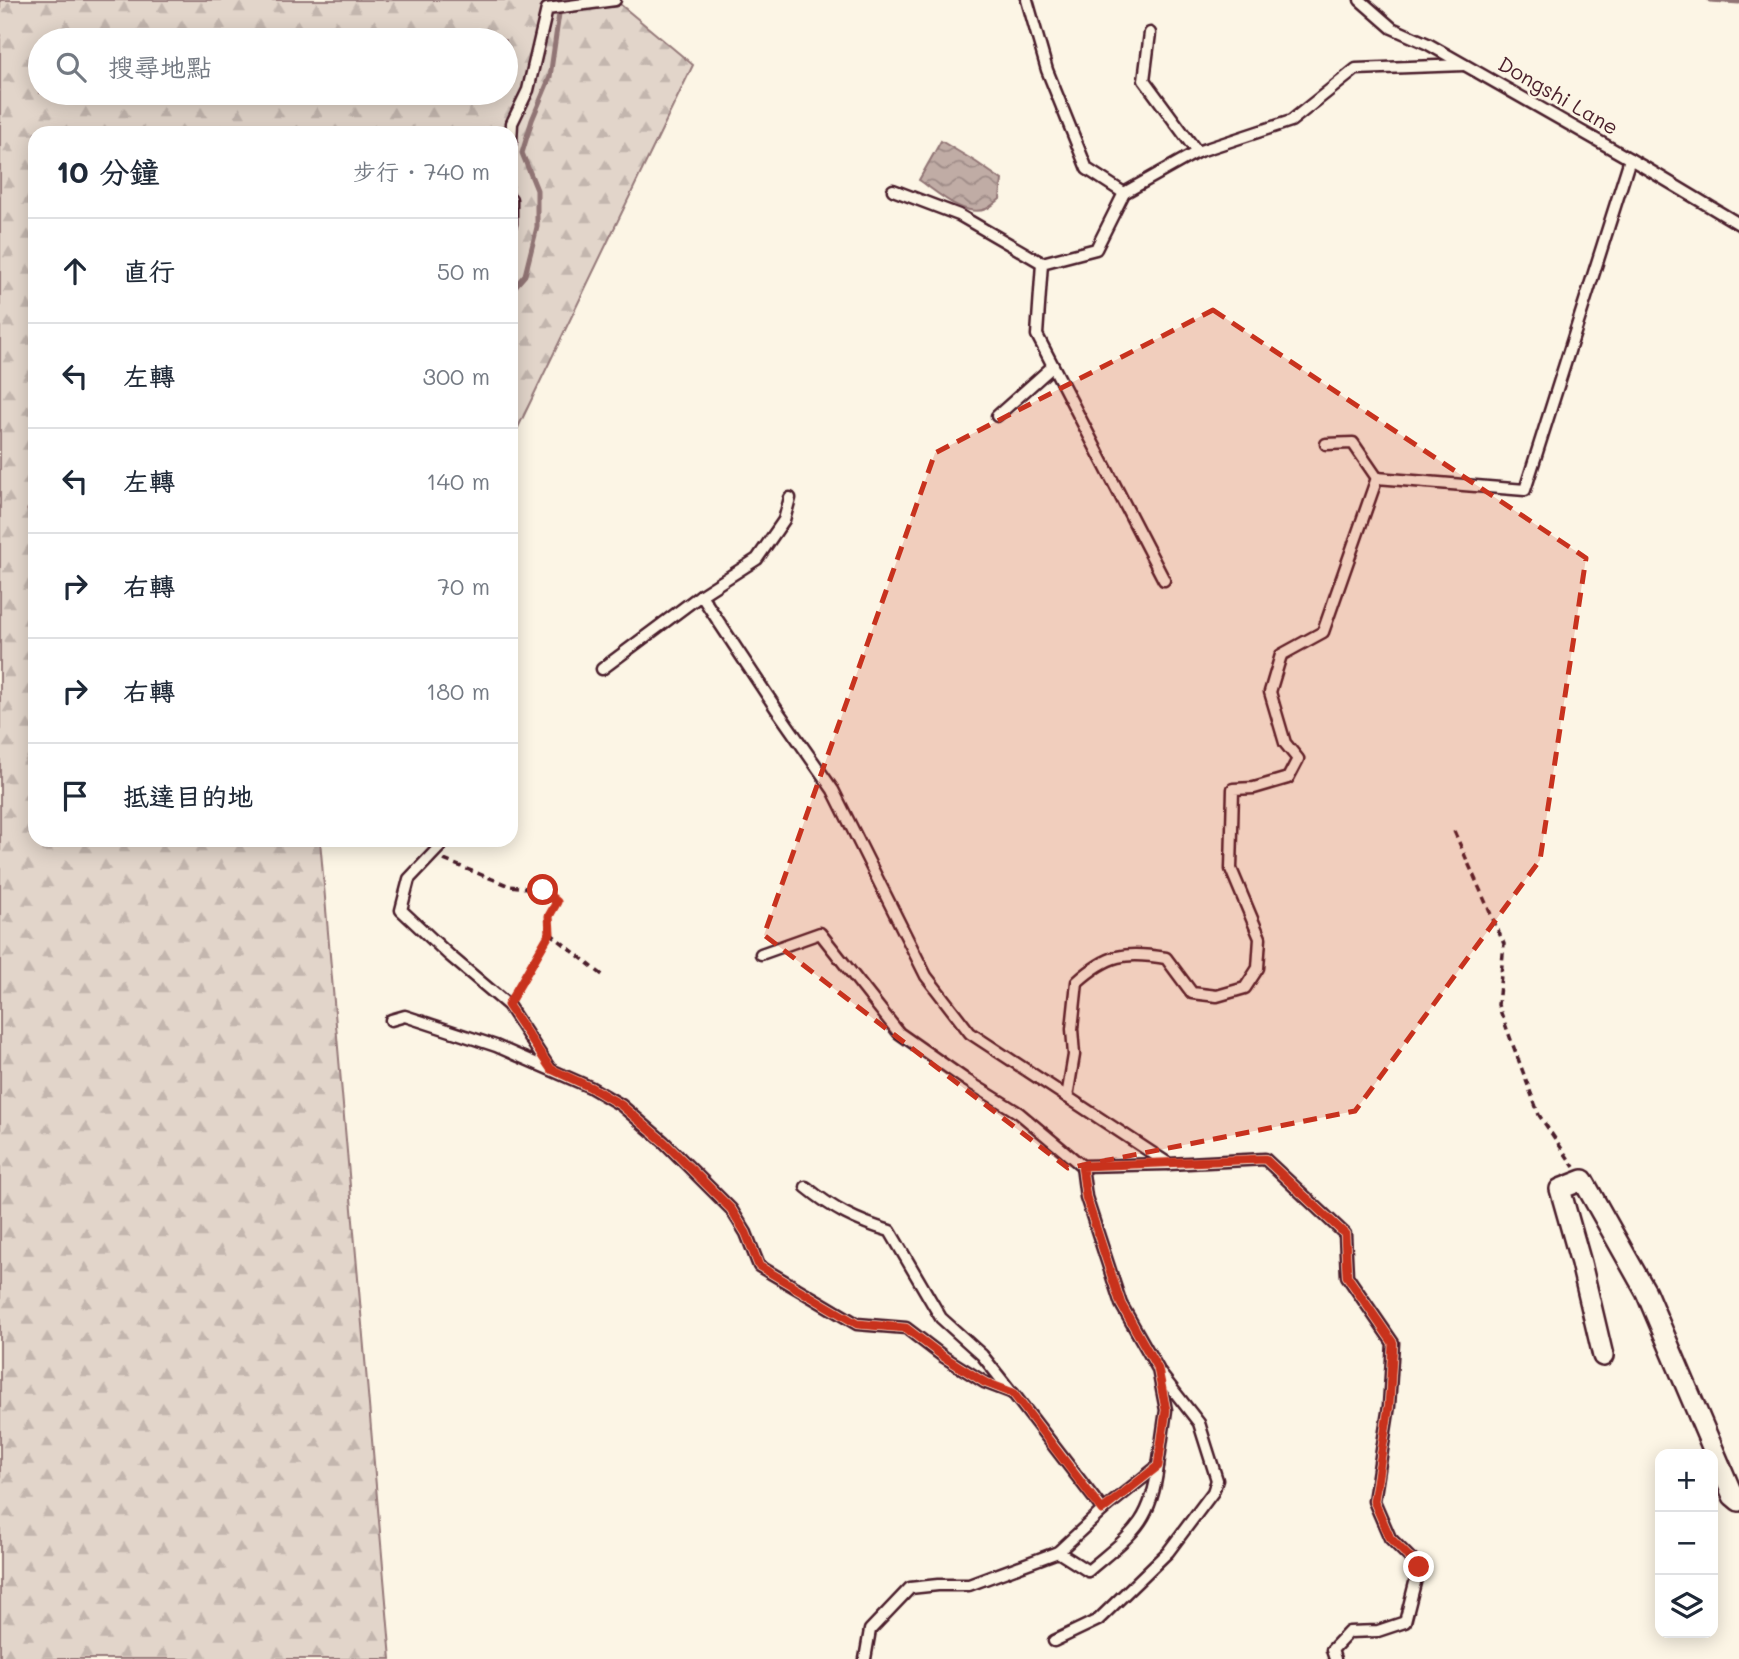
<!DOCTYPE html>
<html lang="zh-TW">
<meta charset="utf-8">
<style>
:root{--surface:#fff;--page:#f2f2f3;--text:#1f2937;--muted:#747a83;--line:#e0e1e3}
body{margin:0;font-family:Mali,"LXGW WenKai TC",sans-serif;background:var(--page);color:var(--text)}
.controls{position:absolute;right:21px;bottom:21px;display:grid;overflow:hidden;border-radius:14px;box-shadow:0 4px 18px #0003}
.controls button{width:63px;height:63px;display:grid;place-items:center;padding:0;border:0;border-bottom:2px solid var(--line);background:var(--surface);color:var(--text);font:35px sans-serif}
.stop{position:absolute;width:21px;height:21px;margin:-16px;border:5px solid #c8321e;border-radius:50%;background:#fff}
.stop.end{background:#c8321e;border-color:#fff;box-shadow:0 2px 7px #0008}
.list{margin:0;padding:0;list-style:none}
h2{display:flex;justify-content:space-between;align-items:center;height:91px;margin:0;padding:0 28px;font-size:30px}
h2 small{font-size:23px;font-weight:400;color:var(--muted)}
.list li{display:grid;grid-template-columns:46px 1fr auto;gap:21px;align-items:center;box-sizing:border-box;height:105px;padding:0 28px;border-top:2px solid var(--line)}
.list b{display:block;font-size:26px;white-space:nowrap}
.list em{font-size:23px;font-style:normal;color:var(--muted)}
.icon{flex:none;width:38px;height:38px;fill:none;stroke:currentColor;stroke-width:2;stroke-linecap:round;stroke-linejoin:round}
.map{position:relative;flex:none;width:1739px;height:1659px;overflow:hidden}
.search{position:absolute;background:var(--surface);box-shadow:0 4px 18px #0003;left:28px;top:28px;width:490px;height:77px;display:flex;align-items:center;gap:18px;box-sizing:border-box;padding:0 24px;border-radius:38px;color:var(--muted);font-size:26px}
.panel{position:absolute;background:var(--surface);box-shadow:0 4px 18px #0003;left:28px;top:126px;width:490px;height:721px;border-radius:21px}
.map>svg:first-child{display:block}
</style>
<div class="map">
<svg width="1739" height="1659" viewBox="0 0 1739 1659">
<defs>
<pattern id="forest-firs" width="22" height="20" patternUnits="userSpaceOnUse" patternTransform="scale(1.75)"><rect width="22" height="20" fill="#e2d5ca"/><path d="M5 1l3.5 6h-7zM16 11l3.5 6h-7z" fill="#c3b6ae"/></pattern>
<pattern id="water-waves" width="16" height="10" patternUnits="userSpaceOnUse" patternTransform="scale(1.75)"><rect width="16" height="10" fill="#c0aca5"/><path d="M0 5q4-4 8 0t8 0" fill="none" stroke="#9e8b87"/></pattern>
</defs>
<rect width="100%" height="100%" fill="#fcf5e5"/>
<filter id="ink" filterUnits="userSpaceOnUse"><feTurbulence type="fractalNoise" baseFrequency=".0143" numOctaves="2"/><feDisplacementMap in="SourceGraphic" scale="14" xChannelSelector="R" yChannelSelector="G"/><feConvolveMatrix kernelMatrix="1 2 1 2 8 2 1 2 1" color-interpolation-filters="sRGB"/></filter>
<g filter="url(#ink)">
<path fill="url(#forest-firs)" stroke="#967a7a" stroke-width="2" fill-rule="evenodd" d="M0 0H615L693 65 511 442V133H35V840H320L391 1659H0ZM40 40H506V93H40Z"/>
<path fill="url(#water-waves)" stroke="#917474" stroke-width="2" d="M941 141 976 162 1002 180 1000 199C996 202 991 207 986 209 964 218 937 192 919 180Z"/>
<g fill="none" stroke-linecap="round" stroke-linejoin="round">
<g stroke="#917474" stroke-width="5">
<polyline points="1710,0 1739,2"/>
<polyline points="511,291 525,275 537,227 537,190 522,153 532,120 550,77 561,0"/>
<polyline points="29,510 35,509"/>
</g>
<g stroke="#4a1f2b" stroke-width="15">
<g id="service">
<polyline points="1027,0 1047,70 1087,169 1124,193"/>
<polyline points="1360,0 1392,28 1428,44 1644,167 1739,224"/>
<polyline points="1150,33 1144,80 1197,152"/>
<polyline points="511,142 512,123 528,90 547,9 615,0"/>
<polyline points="893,190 959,215 1042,263"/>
<polyline points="511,199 511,224"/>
<polyline points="997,416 1053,366"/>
<polyline points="1326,444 1353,443 1377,478"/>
<polyline points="1164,580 1037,335 1042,263 1096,249 1124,193 1197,152 1291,121 1356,69 1464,65"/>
<polyline points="701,595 777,710 833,790 926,976 970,1033 1169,1164 1265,1159 1345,1234 1347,1276 1393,1343 1389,1406 1374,1501 1390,1538 1419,1567 1405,1622 1378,1631 1349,1632 1332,1650 1335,1659"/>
<polyline points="602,669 701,595 757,559 784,520 790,498"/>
<polyline points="446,840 409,879 401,910 449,955 508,1005 550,1069"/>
<polyline points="761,954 820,933 899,1033 966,1080 1019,1113 1082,1166 1168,1164"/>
<polyline points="391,1020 405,1016 496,1046 590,1087 621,1105 664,1142 731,1209 746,1233 759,1266 857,1324 906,1328 944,1357 984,1382 1013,1393 1103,1510"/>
<path d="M1067 1097 1074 1055 1072 1029 1077 982C1108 954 1125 951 1166 958L1192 993 1217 996 1245 988 1258 968 1260 938 1231 869 1233 789 1254 788 1288 778 1298 759 1285 743 1270 692 1281 655 1323 632 1377 478 1525 490 1630 159"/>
<path d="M806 1187C833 1209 856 1221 890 1231L941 1318 982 1355 1012 1393"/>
<path d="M1058 1552 1088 1571C1130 1535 1151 1525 1158 1466"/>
<polyline points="1054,1641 1098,1620 1168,1552 1213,1492 1217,1480 1199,1423 1160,1373"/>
<polyline points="865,1659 870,1630 910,1588 938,1585 969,1585 1058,1552 1103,1510 1158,1466 1166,1410 1158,1369 1121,1304 1086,1197 1082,1166"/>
</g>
</g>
<g stroke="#4a1f2b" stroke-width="24">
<polyline id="minor" points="1603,1356 1581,1263 1560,1189 1583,1180 1646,1292 1733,1496 1739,1501"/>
</g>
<g stroke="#4a1f2b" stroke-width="3.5" stroke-dasharray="7 5" stroke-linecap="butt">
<polyline points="1454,831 1504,944 1498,1005 1539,1115 1574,1167"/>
<polyline points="444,860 510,886 543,890 557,902 549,916 550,933 514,994"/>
<polyline points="550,933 606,978"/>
</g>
<use href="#service" stroke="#fcf5e5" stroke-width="10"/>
<use href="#minor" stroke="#fcf5e5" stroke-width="19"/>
</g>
</g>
<g fill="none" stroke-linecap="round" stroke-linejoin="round" filter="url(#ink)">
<polyline stroke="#c8321e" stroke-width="9" points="543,890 557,902 549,916 550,933 508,1005 551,1069 590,1087 621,1105 664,1142 731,1209 746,1233 759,1266 857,1324 906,1328 944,1357 984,1382 1013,1393 1102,1510 1158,1466 1166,1410 1158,1369 1121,1304 1086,1197 1082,1166 1265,1159 1345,1234 1347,1276 1393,1343 1389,1406 1374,1501 1390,1538 1419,1567"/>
</g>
<path fill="#c8321e" fill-opacity="0.2" stroke="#c8321e" stroke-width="5" stroke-dasharray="14 9" stroke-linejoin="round" d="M1213 310 1586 558 1540 860 1355 1111 1068 1168 764 935 935 453Z"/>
<g text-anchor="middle" stroke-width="5" stroke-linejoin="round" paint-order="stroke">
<g font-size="21" fill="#4a1f2b" stroke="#fcf5e5">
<text transform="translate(1558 96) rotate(30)" y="7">Dongshi Lane</text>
</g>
</g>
</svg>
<div class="controls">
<button>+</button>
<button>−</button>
<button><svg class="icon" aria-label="layers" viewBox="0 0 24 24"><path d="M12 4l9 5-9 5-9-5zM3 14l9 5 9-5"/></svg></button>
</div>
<div class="stop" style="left:543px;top:890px"></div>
<div class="stop end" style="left:1419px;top:1567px"></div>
<div class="search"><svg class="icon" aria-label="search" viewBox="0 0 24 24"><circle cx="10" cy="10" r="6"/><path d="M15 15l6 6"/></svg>搜尋地點</div>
<section class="panel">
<h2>10 分鐘<small>步行 · 740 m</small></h2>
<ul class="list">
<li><svg class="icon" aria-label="ahead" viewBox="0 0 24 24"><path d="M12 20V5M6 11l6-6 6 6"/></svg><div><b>直行</b></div><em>50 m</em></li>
<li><svg class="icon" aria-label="left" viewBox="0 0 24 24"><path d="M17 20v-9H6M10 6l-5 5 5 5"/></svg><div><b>左轉</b></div><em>300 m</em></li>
<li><svg class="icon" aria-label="left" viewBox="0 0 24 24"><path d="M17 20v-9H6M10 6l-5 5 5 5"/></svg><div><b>左轉</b></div><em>140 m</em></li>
<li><svg class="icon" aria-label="right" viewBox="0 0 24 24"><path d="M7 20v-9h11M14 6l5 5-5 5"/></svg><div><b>右轉</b></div><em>70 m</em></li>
<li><svg class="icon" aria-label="right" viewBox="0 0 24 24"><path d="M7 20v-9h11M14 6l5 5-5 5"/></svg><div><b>右轉</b></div><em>180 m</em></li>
<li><svg class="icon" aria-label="arrive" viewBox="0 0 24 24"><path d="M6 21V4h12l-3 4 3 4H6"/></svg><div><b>抵達目的地</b></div></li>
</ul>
</section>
</div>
